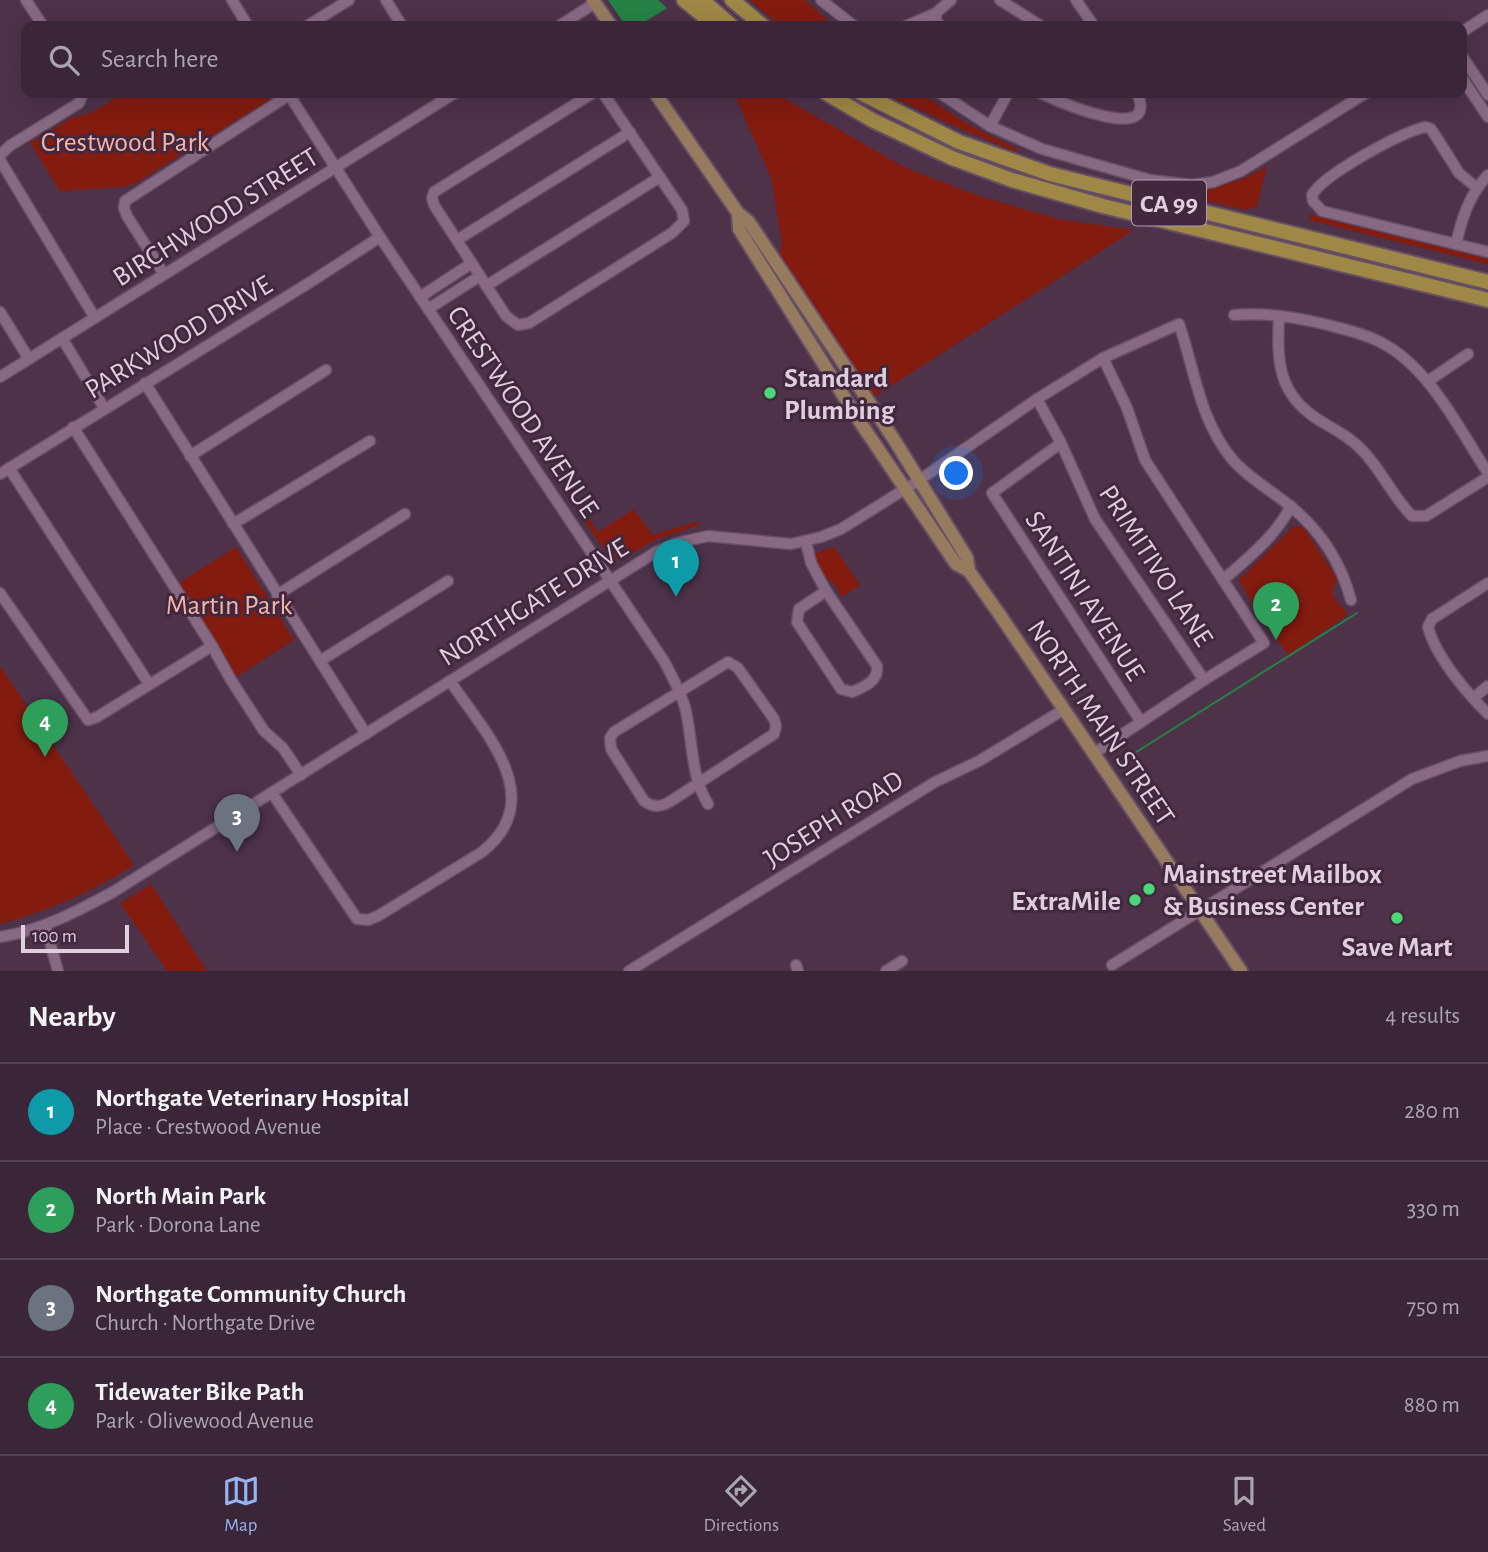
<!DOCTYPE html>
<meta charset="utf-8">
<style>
:root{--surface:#3a2638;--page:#453243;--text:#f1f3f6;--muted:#aba5ae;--line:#544353;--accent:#95b2f1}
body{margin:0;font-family:"Alegreya Sans",sans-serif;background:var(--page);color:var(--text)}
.scale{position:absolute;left:21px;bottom:18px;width:108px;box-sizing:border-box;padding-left:7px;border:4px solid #dfcedd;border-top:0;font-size:19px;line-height:24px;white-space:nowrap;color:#dfcedd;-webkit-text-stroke:5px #42283f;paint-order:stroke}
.you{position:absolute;left:957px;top:474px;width:24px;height:24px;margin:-18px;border:5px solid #fff;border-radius:50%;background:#1a73e8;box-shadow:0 0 0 10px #1a73e833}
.badge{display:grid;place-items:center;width:46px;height:46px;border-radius:50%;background:var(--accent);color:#fff;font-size:23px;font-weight:700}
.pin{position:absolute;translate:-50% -58px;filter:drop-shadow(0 2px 4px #0008)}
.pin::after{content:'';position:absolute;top:37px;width:24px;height:21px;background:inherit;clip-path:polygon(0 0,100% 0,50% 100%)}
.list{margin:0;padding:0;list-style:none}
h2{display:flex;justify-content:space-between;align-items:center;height:91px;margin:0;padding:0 28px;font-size:30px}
h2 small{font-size:23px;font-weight:400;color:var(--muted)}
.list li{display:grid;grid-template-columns:46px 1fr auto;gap:21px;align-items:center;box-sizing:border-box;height:98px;padding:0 28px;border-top:2px solid var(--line)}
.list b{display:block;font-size:26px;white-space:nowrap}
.list p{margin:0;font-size:23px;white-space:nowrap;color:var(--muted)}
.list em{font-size:23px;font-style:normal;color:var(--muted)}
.icon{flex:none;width:38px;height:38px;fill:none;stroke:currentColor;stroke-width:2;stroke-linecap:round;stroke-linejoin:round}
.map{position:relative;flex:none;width:1488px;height:971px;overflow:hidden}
.search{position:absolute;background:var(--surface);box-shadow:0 7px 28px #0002;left:21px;right:21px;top:21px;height:77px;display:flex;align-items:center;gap:18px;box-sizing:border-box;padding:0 24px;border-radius:14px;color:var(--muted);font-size:26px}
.sheet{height:483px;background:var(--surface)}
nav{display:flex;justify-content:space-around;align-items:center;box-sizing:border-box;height:98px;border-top:2px solid var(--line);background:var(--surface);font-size:19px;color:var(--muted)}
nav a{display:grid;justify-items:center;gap:4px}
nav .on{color:var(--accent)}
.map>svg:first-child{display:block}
</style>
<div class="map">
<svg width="1488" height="971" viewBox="0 0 1488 971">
<rect width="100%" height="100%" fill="#4d324a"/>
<g fill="#841b0f">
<polygon points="749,0 805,0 834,26 781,26"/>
<polygon points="123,93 271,93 271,96 269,100 136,183 124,187 60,191 30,143 71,118 93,112"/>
<polygon points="734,93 775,93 904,167 979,196 1058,219 1134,230 872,398 779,255 782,244 771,178"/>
<polygon points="883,93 921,93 967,124 1018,149 1016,152 963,130"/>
<path d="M1267 166 1257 207 1244 210 1159 189C1198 193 1233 187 1267 166Z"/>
<polygon points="1311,215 1488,259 1488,264 1309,220"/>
<polygon points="571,492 598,532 634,509 652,535 699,521 699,525 655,540 622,559 609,557 567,495"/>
<polygon points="1294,526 1303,527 1335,575 1336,583 1332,592 1338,603 1347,612 1346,616 1288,655 1257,612 1239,580"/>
<polygon points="236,547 294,640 231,680 174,586"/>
<polygon points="834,547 860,585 842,597 831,580 824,584 819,576 813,554"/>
<path d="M0 666 134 865C94 891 48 911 0 924Z"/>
<polygon points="151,884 207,971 167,971 120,903"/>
</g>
<polygon fill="#258244" points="608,0 658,0 667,8 638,26 626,26"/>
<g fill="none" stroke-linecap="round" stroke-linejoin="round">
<polyline stroke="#258244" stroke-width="2" points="1122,761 1357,613"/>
<g stroke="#664f64" stroke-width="13">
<g id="minor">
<polyline points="26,0 43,26"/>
<polyline points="232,0 248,26"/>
<polyline points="386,0 402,26"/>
<polyline points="821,0 854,26"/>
<polyline points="1000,0 1041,26"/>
<polyline points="1076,0 1094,26"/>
<polyline points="307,26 349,0"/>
<polyline points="559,26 595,3"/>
<polyline points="906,26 936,13"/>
<polyline points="940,26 936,20 936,13 951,0"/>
<polyline points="1462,32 1488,15"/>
<polyline points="1462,56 1488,95"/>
<polyline points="1462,78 1488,117"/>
<path d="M288 93 380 237 664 661C672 676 680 691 685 707 693 739 690 775 708 804"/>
<polyline points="593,93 434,192 432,198 434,205 506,316 518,325 529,323 672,233 684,221 682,210 603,93"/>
<polyline points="940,93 990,126 1042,149 1150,180 1192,185 1213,182 1241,171 1366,93"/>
<path d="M1040 93C1055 100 1161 147 1137 93"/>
<polyline points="990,126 1008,93"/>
<polyline points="0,155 11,145 79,103 83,93"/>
<polyline points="0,160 95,318"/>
<path d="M1477 188 1459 173 1435 135 1431 129 1425 127C1400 133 1324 174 1312 195L1313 201 1322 211 1488 252"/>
<polyline points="457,240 630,132"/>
<path d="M1456 244C1462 218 1469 195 1488 175"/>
<polyline points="164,274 127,216 124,208 125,201 289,95"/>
<polyline points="486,286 660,177"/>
<polyline points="420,297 472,263"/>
<polyline points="428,309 480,276"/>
<polyline points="0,312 29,359"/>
<path d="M1234 315C1264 312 1295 317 1324 324 1343 329 1363 333 1380 342 1429 366 1459 429 1488 473"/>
<path d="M1279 316C1277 360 1277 394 1319 420 1335 430 1350 437 1363 451 1382 471 1393 497 1412 516H1426L1488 477"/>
<polyline points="62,338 104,408"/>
<polyline points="0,377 455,93"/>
<polyline points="1428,381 1468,354"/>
<polyline points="145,383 366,734"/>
<polyline points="1037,399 1061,443 1095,519 1204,680"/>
<polyline points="73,427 212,646 231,680 264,731 283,748 301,775"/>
<polyline points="1061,443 992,493 1141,722"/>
<polyline points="190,456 326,370"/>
<polyline points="9,468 149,684"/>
<polyline points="0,474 312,281 380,237"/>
<polyline points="233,524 370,441"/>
<polyline points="806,542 811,563 826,591"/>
<path d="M1223 580C1249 557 1275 537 1291 506"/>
<path d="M1488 583 1432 619 1428 627C1436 657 1466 692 1488 714"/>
<path d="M826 591 877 666C879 681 864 687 852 692L841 689 797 622 799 609Z"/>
<polyline points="0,593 88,720 97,717 212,646"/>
<polyline points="277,595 405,514"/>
<polyline points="320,661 448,581"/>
<path d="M728 662 738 668 774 719 776 726 774 734 671 801C661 807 654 808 644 801L611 749 610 738 614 732Z"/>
<polyline points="1473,698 1488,686"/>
<polyline points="1093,754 1204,680 1264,643 1145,460 1127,408 1103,358"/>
<path d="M272 793 357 919 368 920 378 916 482 852C550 798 484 732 450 681"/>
<polyline points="45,925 58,971"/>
<path d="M0 937C40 931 78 911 113 892L656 552 677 543 708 536 791 544 821 537 841 529 918 481 1037 399 1103 358 1179 324C1195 370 1199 419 1232 459 1248 478 1271 490 1290 506 1320 530 1341 563 1351 600"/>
<polyline points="796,965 798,971"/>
<polyline points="1112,965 1412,779 1460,761 1488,756"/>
<polyline points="629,971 935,782 979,761 1063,710"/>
<polyline points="886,971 902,961"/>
</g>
</g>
<g stroke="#664f64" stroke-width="16">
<g id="major">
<polyline points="593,0 611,26"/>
<polyline points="655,93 738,213 749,222 895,441 967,558 969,571"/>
<polyline points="738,213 739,229 860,422 956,564 969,571 1000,615 1241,971"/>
</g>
</g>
<g stroke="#664f64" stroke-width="18">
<g id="highway">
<polyline points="684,0 716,26"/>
<polyline points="702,0 732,26"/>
<polyline points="732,0 763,26"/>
<polyline points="826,93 872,120 952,158 1012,180 1103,206 1488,300"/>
<polyline points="861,93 959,142 1050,174 1488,282"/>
</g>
</g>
<use href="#minor" stroke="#886984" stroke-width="10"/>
<use href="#major" stroke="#967b5e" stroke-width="12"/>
<use href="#highway" stroke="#9f8745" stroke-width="14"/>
</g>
<g fill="#4ad778" stroke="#42283f" stroke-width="2.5">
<circle cx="770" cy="393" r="7"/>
<circle cx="1149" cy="889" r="7"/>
<circle cx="1135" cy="900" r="7"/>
<circle cx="1397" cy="918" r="7"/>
</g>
<g text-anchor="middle" stroke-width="6" stroke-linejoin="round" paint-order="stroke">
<rect fill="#42283f" stroke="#b09cae" stroke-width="2" x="1132" y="180.5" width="74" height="45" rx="5"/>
<g font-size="26" font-weight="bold" fill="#dfcedd">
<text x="1169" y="212">CA 99</text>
</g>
<g font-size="28" fill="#f3b4a8" stroke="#42283f">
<text x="125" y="151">Crestwood Park</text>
<text x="229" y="614">Martin Park</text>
</g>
<g font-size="28" fill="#dfcedd" stroke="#42283f">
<text transform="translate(215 216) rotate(-32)" y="10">BIRCHWOOD STREET</text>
<text transform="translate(178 336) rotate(-31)" y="10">PARKWOOD DRIVE</text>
<text transform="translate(524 411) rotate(56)" y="10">CRESTWOOD AVENUE</text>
<text transform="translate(1157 565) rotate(57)" y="10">PRIMITIVO LANE</text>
<text transform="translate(1086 595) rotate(57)" y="10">SANTINI AVENUE</text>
<text transform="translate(533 601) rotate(-32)" y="10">NORTHGATE DRIVE</text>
<text transform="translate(1102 722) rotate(56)" y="10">NORTH MAIN STREET</text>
<text transform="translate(833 818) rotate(-32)" y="10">JOSEPH ROAD</text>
</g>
<g font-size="28" font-weight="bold" fill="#dfcedd" stroke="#42283f" text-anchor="start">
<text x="784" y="387">Standard<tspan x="784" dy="32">Plumbing</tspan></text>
<text x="1163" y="883">Mainstreet Mailbox<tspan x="1163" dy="32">&amp; Business Center</tspan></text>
<text x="1121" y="910" text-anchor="end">ExtraMile</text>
<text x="1397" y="956" text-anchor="middle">Save Mart</text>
</g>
</g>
</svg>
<div class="scale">100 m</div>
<div class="you"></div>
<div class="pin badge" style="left:676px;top:597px;background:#0f9aa8">1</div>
<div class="pin badge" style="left:1276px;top:640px;background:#2e9e5b">2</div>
<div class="pin badge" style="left:237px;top:852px;background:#6b7280">3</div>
<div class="pin badge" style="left:45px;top:757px;background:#2e9e5b">4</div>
<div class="search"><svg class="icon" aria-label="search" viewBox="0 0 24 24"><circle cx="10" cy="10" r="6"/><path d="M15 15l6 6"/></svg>Search here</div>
</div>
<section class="sheet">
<h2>Nearby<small>4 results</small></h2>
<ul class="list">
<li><span class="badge" style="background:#0f9aa8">1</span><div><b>Northgate Veterinary Hospital</b><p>Place · Crestwood Avenue</p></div><em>280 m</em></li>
<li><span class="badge" style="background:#2e9e5b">2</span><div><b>North Main Park</b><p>Park · Dorona Lane</p></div><em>330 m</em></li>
<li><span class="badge" style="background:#6b7280">3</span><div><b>Northgate Community Church</b><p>Church · Northgate Drive</p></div><em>750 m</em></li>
<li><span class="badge" style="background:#2e9e5b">4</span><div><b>Tidewater Bike Path</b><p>Park · Olivewood Avenue</p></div><em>880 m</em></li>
</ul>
</section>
<nav>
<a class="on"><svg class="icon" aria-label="map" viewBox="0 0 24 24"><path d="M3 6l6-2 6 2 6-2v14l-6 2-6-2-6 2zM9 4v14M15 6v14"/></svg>Map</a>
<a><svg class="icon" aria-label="directions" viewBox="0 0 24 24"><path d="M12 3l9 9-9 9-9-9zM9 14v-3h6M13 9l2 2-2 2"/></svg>Directions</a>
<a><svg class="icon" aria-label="saved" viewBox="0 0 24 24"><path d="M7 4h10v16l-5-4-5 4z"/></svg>Saved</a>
</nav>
